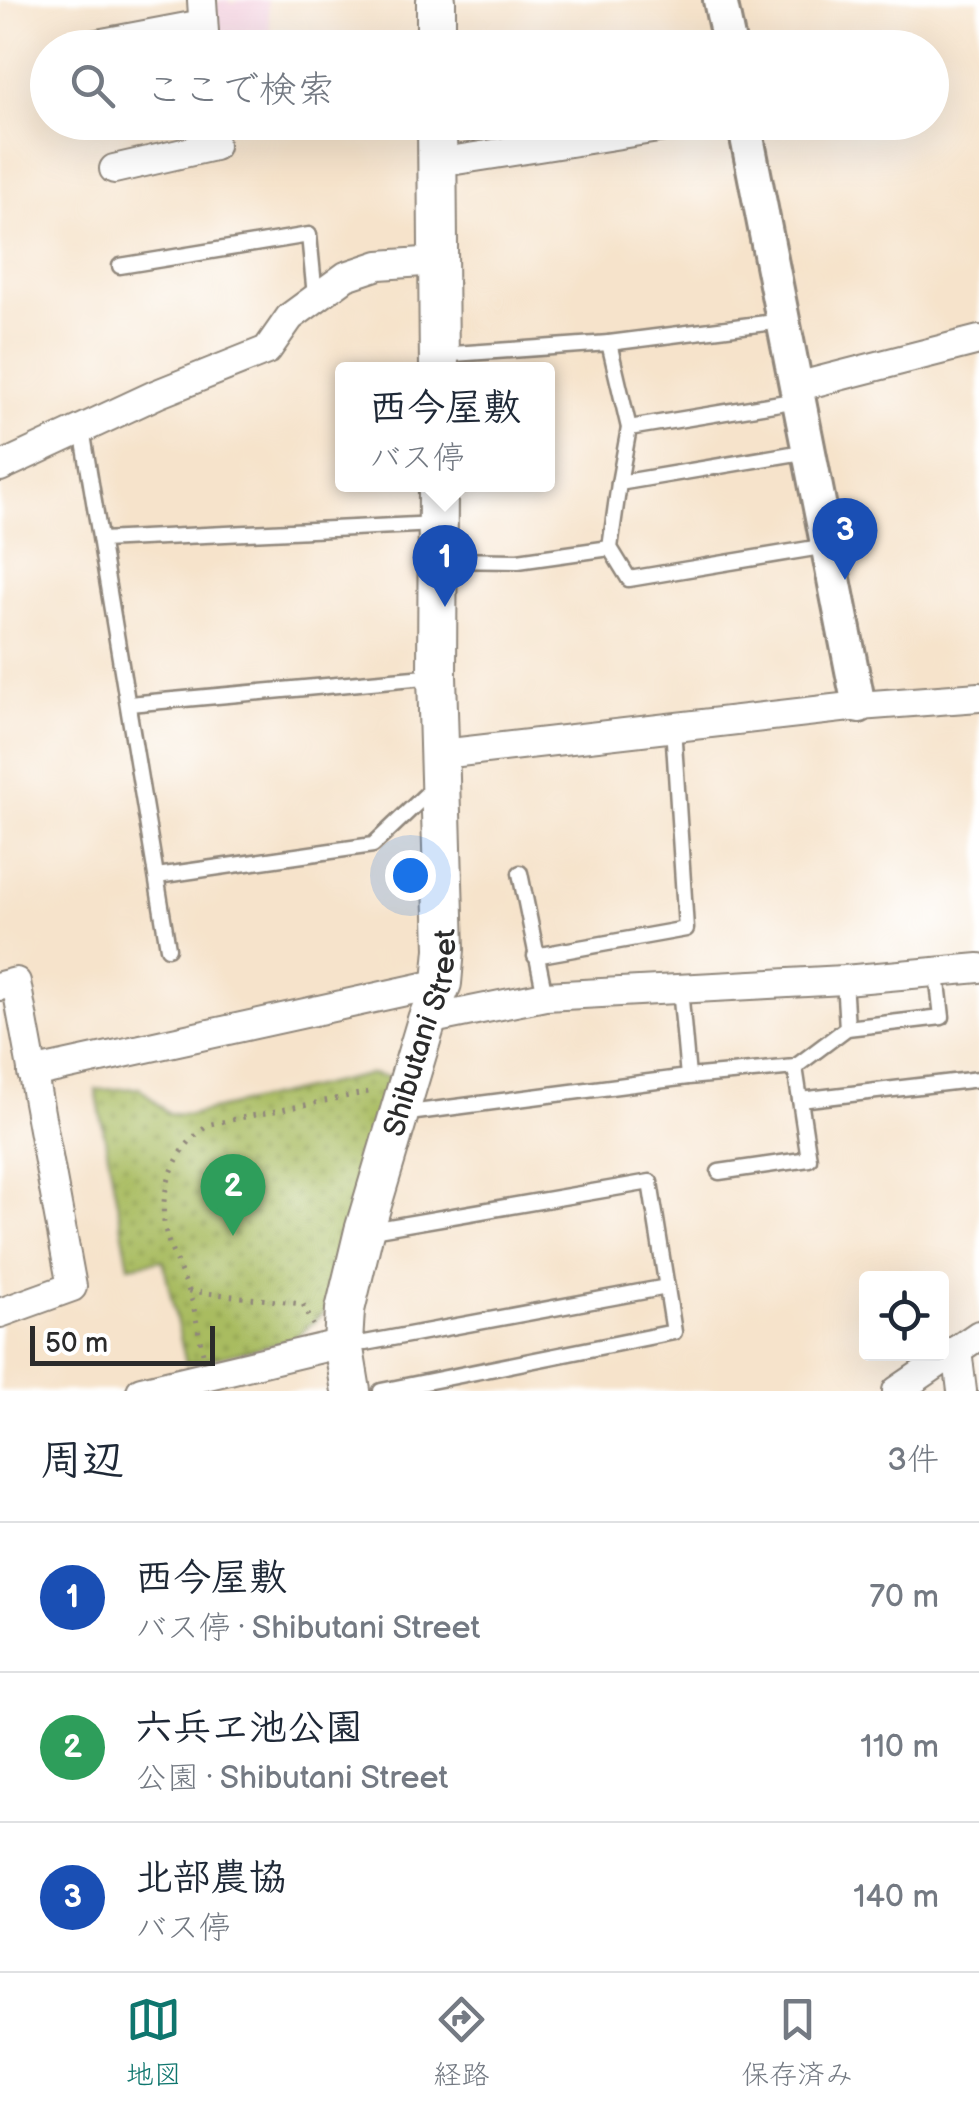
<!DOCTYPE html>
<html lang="ja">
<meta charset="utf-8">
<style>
:root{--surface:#fff;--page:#f2f2f3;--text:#1f2937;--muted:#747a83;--line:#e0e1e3;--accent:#0f766e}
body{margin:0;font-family:"Balsamiq Sans","Klee One",sans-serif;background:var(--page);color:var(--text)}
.controls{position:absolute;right:30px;bottom:30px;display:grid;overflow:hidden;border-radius:10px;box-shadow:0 10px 40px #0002}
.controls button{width:90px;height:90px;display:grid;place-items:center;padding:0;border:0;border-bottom:2px solid var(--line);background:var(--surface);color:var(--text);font:50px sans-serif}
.scale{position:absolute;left:30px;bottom:25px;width:185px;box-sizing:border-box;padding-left:10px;border:5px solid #2b2b2b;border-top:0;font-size:28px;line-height:35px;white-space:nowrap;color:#2b2b2b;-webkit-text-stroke:8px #fff;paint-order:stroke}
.you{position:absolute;left:410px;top:875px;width:35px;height:35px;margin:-25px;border:8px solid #fff;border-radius:50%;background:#1a73e8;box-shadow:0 0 0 15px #1a73e833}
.badge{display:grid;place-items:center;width:65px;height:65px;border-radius:50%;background:var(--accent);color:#fff;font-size:32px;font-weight:700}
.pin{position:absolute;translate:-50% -82px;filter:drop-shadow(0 2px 5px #0008)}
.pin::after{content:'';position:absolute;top:52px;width:35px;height:30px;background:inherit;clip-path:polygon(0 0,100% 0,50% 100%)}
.popup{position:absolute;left:335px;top:362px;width:220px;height:130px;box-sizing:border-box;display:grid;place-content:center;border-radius:10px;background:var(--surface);filter:drop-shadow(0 2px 8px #0005);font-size:32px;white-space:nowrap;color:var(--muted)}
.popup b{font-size:38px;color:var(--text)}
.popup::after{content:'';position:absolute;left:50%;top:100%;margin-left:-20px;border:20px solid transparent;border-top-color:var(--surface)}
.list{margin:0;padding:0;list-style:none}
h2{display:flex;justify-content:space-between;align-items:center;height:130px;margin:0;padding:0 40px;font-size:42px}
h2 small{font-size:32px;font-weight:400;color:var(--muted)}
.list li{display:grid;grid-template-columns:65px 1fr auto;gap:30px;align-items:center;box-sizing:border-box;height:150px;padding:0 40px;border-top:2px solid var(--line)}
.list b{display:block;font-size:38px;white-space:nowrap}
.list p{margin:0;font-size:32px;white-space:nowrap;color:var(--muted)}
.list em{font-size:32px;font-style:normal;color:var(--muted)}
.icon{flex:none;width:55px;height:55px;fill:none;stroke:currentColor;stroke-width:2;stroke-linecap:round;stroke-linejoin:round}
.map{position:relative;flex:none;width:979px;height:1391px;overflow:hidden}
.search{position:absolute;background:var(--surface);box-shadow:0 10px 40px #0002;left:30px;right:30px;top:30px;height:110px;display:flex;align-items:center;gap:25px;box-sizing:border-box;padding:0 35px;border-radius:55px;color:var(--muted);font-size:38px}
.sheet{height:580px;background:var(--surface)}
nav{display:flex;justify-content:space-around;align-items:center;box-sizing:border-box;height:140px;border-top:2px solid var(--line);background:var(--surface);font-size:28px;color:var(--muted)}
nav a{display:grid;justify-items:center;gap:5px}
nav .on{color:var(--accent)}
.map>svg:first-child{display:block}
</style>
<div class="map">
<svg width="979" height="1391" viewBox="0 0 979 1391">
<defs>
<pattern id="park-dots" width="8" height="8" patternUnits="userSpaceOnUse" patternTransform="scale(2.5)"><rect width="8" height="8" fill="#a9bc60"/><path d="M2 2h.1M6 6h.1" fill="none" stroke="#8a994f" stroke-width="1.8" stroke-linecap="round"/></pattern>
</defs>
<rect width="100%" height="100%" fill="#fff"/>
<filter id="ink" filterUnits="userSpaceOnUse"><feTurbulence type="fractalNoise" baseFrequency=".01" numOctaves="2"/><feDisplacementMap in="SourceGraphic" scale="20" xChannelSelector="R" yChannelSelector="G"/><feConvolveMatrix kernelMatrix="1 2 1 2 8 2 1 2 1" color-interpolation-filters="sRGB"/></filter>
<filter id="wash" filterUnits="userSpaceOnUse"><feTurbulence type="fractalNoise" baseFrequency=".0048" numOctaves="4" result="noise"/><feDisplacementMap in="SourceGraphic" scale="40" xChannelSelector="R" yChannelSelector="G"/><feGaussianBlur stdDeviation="2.25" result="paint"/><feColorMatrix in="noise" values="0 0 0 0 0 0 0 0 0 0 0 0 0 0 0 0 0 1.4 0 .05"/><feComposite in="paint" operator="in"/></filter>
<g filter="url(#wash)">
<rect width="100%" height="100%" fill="#f6e3cb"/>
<polygon fill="#f4cfde" points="219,0 228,0 232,4 238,0 267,0 272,47 221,47 215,6"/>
<polygon fill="url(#park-dots)" stroke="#6a7446" stroke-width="2.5" points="371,1074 395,1078 348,1214 325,1311 293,1340 186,1364 163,1260 129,1266 96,1090 140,1088 168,1114 189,1115"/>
</g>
<g filter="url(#ink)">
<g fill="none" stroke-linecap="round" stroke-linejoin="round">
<g stroke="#90877b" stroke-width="19">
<g id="service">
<polyline points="120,266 309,235 315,296"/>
<polyline points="609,343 782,321"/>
<polyline points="439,355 609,343 629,428 619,483"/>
<polyline points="629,428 798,400"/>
<polyline points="82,429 168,948"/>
<polyline points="809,451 619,483 610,548 629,579 827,546"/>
<polyline points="101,540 437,524"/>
<polyline points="439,560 518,561 610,548"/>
<polyline points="129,704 436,676"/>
<polyline points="520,873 545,996"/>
<polyline points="157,876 373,845 435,786"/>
<polyline points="535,956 686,929 673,726"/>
<polyline points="844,980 847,1028"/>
<polyline points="680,988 688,1077"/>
<polyline points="800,1100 979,1079"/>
<polyline points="401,1114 688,1077 795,1067 847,1028 942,1017 937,974"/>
<polyline points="719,1172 809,1159 795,1067"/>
<polyline points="366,1231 650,1182 674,1332 381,1391"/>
<polyline points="343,1343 365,1343 667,1287"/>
</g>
</g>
<g stroke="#90877b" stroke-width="32">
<g id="minor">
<polyline points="202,0 205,48"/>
<polyline points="76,48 203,24"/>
<polyline points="437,163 696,122"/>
<polyline points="114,169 214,146 212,122"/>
<polyline points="796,387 979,340"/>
<polyline points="0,467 157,394 267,350 290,317 346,276 379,265 438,261"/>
<polyline points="442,754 859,706 979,697"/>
<polyline points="0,986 16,982 72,1287 0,1313"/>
<polyline points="427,1020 545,996 844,980 979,968"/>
<polyline points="32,1073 442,983"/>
<polyline points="957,1350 962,1391"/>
<polyline points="141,1391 343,1343"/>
<polyline points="897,1391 979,1335"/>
</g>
</g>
<g stroke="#90877b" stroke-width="38">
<g id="tertiary">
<polyline points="720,0 730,48"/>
<polyline points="744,122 859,706"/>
</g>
</g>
<g stroke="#90877b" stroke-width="42">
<g id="secondary">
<polyline points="436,0 436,48"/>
<polyline points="437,122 439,370"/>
<path id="s1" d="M351 1391 343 1343 345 1310 364 1231 427 1020 442 983 445 949 437 676 438 484"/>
</g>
</g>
<g stroke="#90877b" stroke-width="5" stroke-dasharray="2.5 8" stroke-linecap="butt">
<polyline points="189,1291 303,1304 313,1325"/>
<path d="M203 1353C198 1333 196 1311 189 1292 182 1272 171 1254 166 1233 156 1195 176 1143 211 1124L374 1091"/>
</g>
<use href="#service" stroke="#fff" stroke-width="14"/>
<use href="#minor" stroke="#fff" stroke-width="28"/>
<use href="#tertiary" stroke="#fff" stroke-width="32"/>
<use href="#secondary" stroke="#fff" stroke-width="38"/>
</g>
</g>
<g text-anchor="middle" stroke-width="10" stroke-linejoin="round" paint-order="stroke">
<g font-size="30" fill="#2b2b2b" stroke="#fff">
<text dy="10" stroke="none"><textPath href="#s1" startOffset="370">Shibutani Street</textPath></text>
</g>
</g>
</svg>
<div class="controls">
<button><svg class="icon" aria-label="locate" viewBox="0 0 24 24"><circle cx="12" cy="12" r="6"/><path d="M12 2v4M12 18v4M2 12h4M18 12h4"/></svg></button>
</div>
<div class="scale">50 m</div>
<div class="you"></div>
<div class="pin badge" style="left:445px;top:607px;background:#1a4fb4">1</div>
<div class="popup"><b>西今屋敷</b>バス停</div>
<div class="pin badge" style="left:233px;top:1236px;background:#2e9e5b">2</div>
<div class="pin badge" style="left:845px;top:580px;background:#1a4fb4">3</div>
<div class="search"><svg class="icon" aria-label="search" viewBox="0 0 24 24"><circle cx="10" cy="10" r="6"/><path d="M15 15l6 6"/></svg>ここで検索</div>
</div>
<section class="sheet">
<h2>周辺<small>3件</small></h2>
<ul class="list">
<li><span class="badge" style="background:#1a4fb4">1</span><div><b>西今屋敷</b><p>バス停 · Shibutani Street</p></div><em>70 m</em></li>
<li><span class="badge" style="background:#2e9e5b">2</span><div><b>六兵ヱ池公園</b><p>公園 · Shibutani Street</p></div><em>110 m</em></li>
<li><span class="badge" style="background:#1a4fb4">3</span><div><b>北部農協</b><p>バス停</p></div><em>140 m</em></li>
</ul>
</section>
<nav>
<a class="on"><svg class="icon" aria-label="map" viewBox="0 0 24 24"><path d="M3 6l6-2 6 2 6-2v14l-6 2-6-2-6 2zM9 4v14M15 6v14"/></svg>地図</a>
<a><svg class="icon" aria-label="directions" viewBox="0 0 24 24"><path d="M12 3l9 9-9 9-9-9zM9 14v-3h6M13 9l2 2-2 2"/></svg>経路</a>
<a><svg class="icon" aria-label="saved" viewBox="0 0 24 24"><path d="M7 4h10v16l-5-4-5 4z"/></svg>保存済み</a>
</nav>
